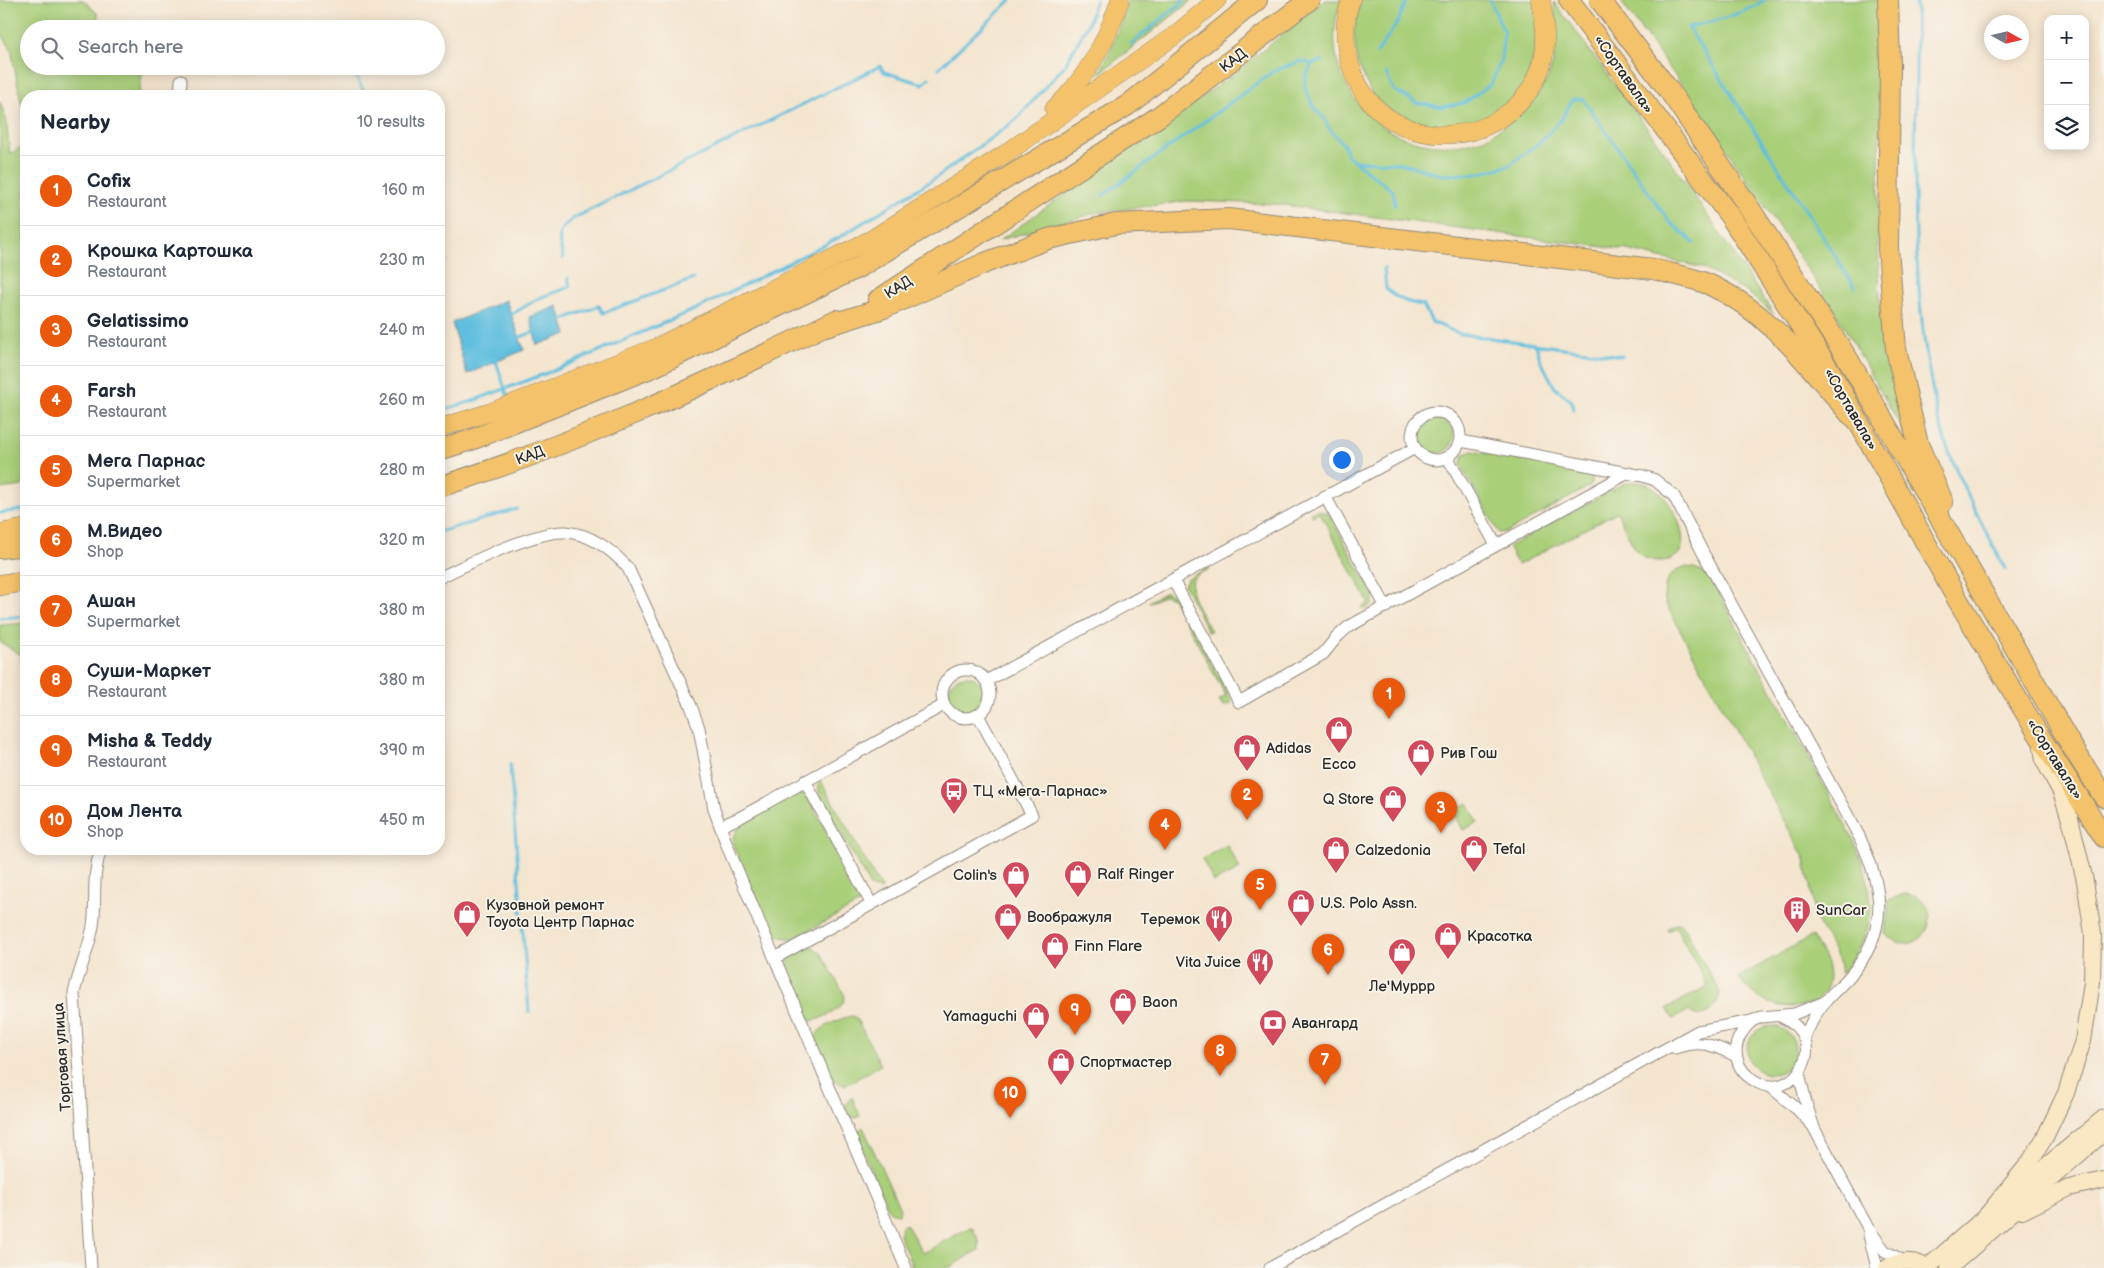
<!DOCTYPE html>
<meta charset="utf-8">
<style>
:root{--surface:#fff;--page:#f2f2f3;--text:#1f2937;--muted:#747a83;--line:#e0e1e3;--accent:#ea580c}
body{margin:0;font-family:"Balsamiq Sans",sans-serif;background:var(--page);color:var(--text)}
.controls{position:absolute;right:15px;top:15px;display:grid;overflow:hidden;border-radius:10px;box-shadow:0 2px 12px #0003}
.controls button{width:45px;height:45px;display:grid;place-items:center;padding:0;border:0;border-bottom:1px solid var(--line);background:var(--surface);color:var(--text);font:25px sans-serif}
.compass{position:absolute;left:1984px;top:15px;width:45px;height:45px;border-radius:50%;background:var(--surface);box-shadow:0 2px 12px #0003;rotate:98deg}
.you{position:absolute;left:1341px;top:459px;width:18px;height:18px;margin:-12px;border:4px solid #fff;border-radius:50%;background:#1a73e8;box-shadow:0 0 0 8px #1a73e833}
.badge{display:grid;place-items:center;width:32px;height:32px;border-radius:50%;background:var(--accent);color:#fff;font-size:16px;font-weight:700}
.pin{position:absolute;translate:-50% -41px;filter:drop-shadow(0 1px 2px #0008)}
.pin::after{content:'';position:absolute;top:26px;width:18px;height:15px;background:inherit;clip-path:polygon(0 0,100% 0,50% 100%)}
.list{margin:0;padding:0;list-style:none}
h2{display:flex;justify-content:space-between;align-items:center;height:65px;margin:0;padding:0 20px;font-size:21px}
h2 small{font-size:16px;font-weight:400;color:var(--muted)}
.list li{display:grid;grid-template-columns:32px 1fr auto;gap:15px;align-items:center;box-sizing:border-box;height:70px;padding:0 20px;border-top:1px solid var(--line)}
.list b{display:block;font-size:19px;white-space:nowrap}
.list p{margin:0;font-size:16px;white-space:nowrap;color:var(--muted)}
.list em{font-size:16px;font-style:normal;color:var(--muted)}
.icon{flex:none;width:28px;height:28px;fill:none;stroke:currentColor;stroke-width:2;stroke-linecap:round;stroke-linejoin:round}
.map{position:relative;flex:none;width:2104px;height:1268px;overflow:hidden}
.search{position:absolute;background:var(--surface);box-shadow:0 2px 12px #0003;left:20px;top:20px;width:425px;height:55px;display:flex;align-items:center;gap:12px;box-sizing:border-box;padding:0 18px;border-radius:28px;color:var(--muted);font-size:19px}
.panel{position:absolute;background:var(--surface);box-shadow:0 2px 12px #0003;left:20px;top:90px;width:425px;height:765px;border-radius:20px}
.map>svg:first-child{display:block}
</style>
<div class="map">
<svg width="2104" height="1268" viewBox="0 0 2104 1268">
<rect width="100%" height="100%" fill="#f7f3e8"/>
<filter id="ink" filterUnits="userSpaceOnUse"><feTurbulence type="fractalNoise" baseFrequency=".02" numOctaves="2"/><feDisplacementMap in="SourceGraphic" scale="10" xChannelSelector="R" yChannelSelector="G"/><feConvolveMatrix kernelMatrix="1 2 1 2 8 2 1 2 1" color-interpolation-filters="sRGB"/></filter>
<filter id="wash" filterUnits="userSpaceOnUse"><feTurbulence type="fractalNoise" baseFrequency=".0096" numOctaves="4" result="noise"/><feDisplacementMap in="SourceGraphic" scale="20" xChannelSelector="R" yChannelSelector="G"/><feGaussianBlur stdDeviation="1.12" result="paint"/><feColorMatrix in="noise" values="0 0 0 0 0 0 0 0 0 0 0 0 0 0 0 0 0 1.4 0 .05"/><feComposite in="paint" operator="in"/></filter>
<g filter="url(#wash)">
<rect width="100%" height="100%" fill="#f4e5cf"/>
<g fill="#a9cf79" stroke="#6a7d52">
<polygon points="0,0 83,0 97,13 101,29 29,29 29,66 143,66 139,96 26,96 26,128 11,49 0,31"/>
<polygon points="1128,0 1192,0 1099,74 1111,49"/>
<path d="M1325 0H1341C1311 86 1390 165 1477 141 1488 138 1500 129 1510 122 1526 111 1540 95 1548 77 1559 54 1555 26 1554 2L1666 154 1774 314 1747 292 1703 268 1627 250 1276 204 1187 201 1095 213 1000 240 1230 77Z"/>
<polygon points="1360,0 1534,0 1537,24 1536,51 1524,88 1498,113 1471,125 1436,129 1401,118 1374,99 1357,62 1354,33"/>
<polygon points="1620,0 1878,0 1881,47 1878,244 1881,337 1905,434 1832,306 1700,110"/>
<polygon points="0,102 6,119 10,154 26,144 26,479 22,486 0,489"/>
<circle cx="1437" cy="436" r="17"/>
<polygon points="1472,451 1587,471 1593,476 1590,486 1507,532 1499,533 1462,468 1461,464 1463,455"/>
<path d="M1631 482C1639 482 1647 483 1653 487 1674 500 1704 560 1660 561 1653 561 1644 559 1639 553 1629 542 1624 525 1617 512L1518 565 1508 547 1623 484Z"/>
<polygon points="1318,510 1329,514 1373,595 1373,604 1364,610 1362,607 1369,603 1320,513 1312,516 1310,513"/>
<path d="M1209 567 1210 569C1205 571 1197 574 1193 579 1185 590 1205 620 1211 631L1208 632 1184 585 1187 579Z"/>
<path d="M1684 567C1698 567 1705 572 1713 583L1853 839C1876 894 1881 925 1841 974L1839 961 1816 919 1805 859 1666 604C1661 587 1667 573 1684 567Z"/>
<polygon points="1166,592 1175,596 1231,699 1231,704 1223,706 1219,700 1226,696 1173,598 1165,595 1149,603 1148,602"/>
<polygon points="26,623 26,658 0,642 0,625"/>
<circle cx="966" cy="694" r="18"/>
<polygon points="821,781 882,890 871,888 819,792 818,784"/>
<path d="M796 794H805L808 797 861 897 858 904 795 938C785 939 776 937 769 929L733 845V837L740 825Z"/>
<polygon points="1468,803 1478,822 1463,830 1453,811"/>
<polygon points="1227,845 1240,869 1214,882 1202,859"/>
<path d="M1904 894C1955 899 1921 970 1885 933L1889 900Z"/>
<path d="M1678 923 1684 927 1720 992C1717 1009 1703 1023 1688 1011L1673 1019 1667 1008 1708 986 1676 927 1669 931 1668 928Z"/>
<path d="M1812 936C1817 945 1824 955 1827 964 1842 1015 1764 1022 1739 977Z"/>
<path d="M805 946H811L821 953 845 996C845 1009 822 1019 811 1021L804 1017 786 973 788 960 793 954Z"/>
<path d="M853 1016 856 1018 881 1065 846 1085C828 1084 822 1056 816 1042 816 1039 815 1036 817 1034 820 1027 846 1016 853 1016Z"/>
<circle cx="1771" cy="1050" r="24"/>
<path d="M852 1097 860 1116 855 1118 847 1114C844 1107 846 1102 852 1097Z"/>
<polygon points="863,1127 900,1209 899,1214 892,1213 888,1210 857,1137 858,1131"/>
<polygon points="906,1224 923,1253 970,1227 972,1227 979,1241 979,1250 949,1268 913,1268 899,1235 901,1227"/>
</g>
<g fill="#61bfdf" stroke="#467585">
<polygon points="506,300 524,350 467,374 452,323"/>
<polygon points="558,306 567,334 537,345 530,317"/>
</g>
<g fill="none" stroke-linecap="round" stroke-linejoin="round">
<g stroke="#61bfdf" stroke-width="3">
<path d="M1765 0C1741 15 1716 21 1688 27L1855 287"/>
<path d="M1916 0C1918 126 1907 252 1930 376 1933 391 1935 407 1939 421 1953 473 1981 521 2005 569"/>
<polyline points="1131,44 1185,0"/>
<polyline points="1377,53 1398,22 1407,0"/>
<polyline points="1322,61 1312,64 1305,79 1305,89 1315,109 1325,119 1328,127 1344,145 1347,155 1393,191 1395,206"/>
<polyline points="351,66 366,96"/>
<polyline points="939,68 1011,0"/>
<polyline points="1386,73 1394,90 1417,103 1442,107 1464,103 1491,84 1501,61 1504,32 1490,0"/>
<polyline points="1355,161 1401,163 1441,175 1476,174 1508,166 1539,143 1561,120 1573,99 1583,99 1669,221 1694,243"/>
<polyline points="1102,196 1274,71 1300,61 1312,64"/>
<polyline points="439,247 445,261"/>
<path d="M563 258C558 235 555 230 576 217L880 66 884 72 923 84 929 78"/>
<path d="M1384 268 1386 289C1398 299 1407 303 1423 305L1432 322 1460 334 1622 356"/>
<polyline points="509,316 539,298 570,287 568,278"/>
<polyline points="559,321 599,306 603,313 694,279"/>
<polyline points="517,338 537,331"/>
<polyline points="1536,345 1540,359 1555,388 1572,401 1573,410"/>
<polyline points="495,358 508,398"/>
<polyline points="439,411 470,402 555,370 703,306 838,238 937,177 1016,120 1065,65 1088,24 1096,0"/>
<polyline points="0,513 26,509"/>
<polyline points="439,532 517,509"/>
<polyline points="0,618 26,616"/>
<polyline points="510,764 529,1012"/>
</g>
</g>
</g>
<g filter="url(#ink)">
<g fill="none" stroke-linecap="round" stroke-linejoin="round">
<g stroke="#90887d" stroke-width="13">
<g id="street">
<polyline points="180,96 181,80"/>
<circle cx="1436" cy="436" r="24"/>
<path d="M1461 441 1643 476 1655 480 1674 496 1702 551 1859 836C1884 889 1890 930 1849 977 1841 986 1832 993 1825 1002 1815 1012 1810 1026 1804 1038"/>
<polyline points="1448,458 1496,545"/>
<polyline points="1325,496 1386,607"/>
<path d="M439 578C467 564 537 530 566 532 591 534 613 551 628 568L691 706 699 728 714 809 728 848 906 1268"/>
<polyline points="1173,580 1239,702 1323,654 1337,637 1348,627 1628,473"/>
<circle cx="966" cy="694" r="24"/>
<polyline points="986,681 1415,448"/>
<polyline points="805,781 871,903"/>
<polyline points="721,826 739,818 944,705"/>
<polyline points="775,958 1032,815 978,715"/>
<path d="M1752 1021C1742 1030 1733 1043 1737 1058 1739 1068 1746 1076 1755 1081 1793 1105 1835 1040 1780 1016"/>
<path d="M1675 1048C1701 1039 1713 1045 1736 1056"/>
<polyline points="1799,1073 1806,1103 1814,1128 1868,1228 1885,1251 1904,1261"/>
<polyline points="1770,1086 1798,1110 1812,1125"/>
<polyline points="1869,1235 1877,1268"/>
<path d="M91 1268 74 993C79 970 89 949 93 926 97 898 91 878 101 849"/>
<polyline points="1270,1268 1698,1031 1752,1021 1761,1017 1794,1014 1822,1003"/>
</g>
</g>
<g stroke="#90887d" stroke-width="18">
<g id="secondary">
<polyline points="2022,1211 2069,1188 2104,1180"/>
<polyline points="1986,1216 2029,1163 2045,1137 2066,1093 2083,1041 2092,982 2093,934 2085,881 2071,822 2061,792 2044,761 2042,747"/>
<path d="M1887 1268C1901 1259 1914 1260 1928 1268"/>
<polyline points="1927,1268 1986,1216 2104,1118"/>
<polyline points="1949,1268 2101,1135"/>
</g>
</g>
<g stroke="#90887d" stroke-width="19">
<g id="primary">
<path d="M1351 0C1343 21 1344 46 1351 67 1381 160 1513 155 1542 64 1548 42 1544 21 1541 0"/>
<path d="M1054 109C1086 79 1107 41 1120 0"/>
<polyline points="439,428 491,412 655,348 872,239 1005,154 1174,36 1217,0"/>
<polyline points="0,533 26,528"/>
</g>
</g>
<g stroke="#90887d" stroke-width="22">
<g id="highway">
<polyline points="1569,0 1732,219 1830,371 1956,597 2039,735 2104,837"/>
<polyline points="1600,0 1668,89 1750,209 1848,359 2071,745 2104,797"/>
<polyline points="1888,0 1890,64 1888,248 1896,349 1918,444 1943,502"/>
<polyline points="878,300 1158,117 1309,0"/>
<path d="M826 326 884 308 985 263 1048 239 1116 224 1229 219 1653 269C1671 274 1691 277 1708 284 1770 312 1807 364 1850 414L1857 419"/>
<polyline points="439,450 471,440 653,367 859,267 1128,105 1257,0"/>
<path d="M439 487C576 444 708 383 836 320"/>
<polyline points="0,548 26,545"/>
<polyline points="0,585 26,581"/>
</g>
</g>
<use href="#street" stroke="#fff" stroke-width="11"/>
<use href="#secondary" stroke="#fae7c3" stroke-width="16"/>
<use href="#primary" stroke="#f3c26a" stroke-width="18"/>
<use href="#highway" stroke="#f3c26a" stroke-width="20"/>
</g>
</g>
<defs>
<g id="shop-pin" transform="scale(1.4375)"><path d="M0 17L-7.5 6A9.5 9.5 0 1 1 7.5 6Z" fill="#d1495b" stroke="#f7f3e8"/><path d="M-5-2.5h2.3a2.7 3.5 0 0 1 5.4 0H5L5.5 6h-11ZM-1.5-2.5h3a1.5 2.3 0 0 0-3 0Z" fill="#fff"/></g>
<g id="bus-pin" transform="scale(1.4375)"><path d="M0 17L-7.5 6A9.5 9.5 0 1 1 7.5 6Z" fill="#d1495b" stroke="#f7f3e8"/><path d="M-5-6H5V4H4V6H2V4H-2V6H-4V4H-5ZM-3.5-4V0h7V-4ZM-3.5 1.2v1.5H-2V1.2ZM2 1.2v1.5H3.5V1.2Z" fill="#fff"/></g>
<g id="building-pin" transform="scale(1.4375)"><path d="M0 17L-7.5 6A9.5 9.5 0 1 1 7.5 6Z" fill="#d1495b" stroke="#f7f3e8"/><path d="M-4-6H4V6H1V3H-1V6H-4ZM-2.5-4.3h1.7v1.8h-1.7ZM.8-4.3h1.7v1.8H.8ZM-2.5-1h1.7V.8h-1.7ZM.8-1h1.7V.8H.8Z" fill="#fff"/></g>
<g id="restaurant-pin" transform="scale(1.4375)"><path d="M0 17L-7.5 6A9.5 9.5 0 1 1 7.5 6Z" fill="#d1495b" stroke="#f7f3e8"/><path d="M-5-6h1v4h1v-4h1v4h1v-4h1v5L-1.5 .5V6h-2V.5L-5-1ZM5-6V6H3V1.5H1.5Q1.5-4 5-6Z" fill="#fff"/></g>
<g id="bank-pin" transform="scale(1.4375)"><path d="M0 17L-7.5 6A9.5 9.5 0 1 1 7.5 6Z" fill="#d1495b" stroke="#f7f3e8"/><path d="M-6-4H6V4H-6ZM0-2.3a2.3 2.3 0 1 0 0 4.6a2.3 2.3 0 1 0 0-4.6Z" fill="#fff"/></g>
</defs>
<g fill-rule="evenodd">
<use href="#shop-pin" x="1339" y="730"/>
<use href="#shop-pin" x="1247" y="748"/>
<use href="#shop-pin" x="1421" y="753"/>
<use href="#bus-pin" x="954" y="791"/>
<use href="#shop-pin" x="1393" y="799"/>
<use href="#shop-pin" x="1474" y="849"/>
<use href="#shop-pin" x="1336" y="850"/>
<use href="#shop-pin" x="1078" y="874"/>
<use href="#shop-pin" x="1016" y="875"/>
<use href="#shop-pin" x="1301" y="903"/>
<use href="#building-pin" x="1797" y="910"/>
<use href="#shop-pin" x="467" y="914"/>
<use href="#shop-pin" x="1008" y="917"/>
<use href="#restaurant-pin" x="1219" y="919"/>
<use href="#shop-pin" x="1448" y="936"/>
<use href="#shop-pin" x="1055" y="946"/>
<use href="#shop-pin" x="1402" y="952"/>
<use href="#restaurant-pin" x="1260" y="962"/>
<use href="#shop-pin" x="1123" y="1002"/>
<use href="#shop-pin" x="1036" y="1016"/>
<use href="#bank-pin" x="1273" y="1023"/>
<use href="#shop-pin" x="1061" y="1062"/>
</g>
<g text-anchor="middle" stroke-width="4" stroke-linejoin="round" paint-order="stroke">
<g font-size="15" fill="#2b2b2b" stroke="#f7f3e8">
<text transform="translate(1233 60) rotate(-38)" y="5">КАД</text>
<text transform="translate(1624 74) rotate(55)" y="5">«Сортавала»</text>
<text transform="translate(898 287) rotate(-33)" y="5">КАД</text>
<text transform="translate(1851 409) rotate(60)" y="5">«Сортавала»</text>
<text transform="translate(530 455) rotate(-21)" y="5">КАД</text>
<text transform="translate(2055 759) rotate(58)" y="5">«Сортавала»</text>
<text transform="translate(62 1057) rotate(-94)" y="5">Торговая улица</text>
</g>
<g font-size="15" fill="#2b2b2b" stroke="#f7f3e8" text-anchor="start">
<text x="1266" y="753">Adidas</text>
<text x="1440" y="758">Рив Гош</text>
<text x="1339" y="769" text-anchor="middle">Ecco</text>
<text x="973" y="796">ТЦ «Мега-Парнас»</text>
<text x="1374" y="804" text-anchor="end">Q Store</text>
<text x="1493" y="854">Tefal</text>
<text x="1355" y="855">Calzedonia</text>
<text x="1097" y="879">Ralf Ringer</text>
<text x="997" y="880" text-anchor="end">Colin's</text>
<text x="1320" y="908">U.S. Polo Assn.</text>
<text x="486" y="910">Кузовной ремонт<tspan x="486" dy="17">Toyota Центр Парнас</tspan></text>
<text x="1816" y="915">SunCar</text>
<text x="1027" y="922">Воображуля</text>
<text x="1200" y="924" text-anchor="end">Теремок</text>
<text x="1467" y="941">Красотка</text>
<text x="1074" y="951">Finn Flare</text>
<text x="1241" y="967" text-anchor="end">Vita Juice</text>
<text x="1402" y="991" text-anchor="middle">Ле'Муррр</text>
<text x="1142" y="1007">Baon</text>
<text x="1017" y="1021" text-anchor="end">Yamaguchi</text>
<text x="1292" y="1028">Авангард</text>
<text x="1080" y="1067">Спортмастер</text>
</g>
</g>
</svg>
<div class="controls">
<button>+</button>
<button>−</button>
<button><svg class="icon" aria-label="layers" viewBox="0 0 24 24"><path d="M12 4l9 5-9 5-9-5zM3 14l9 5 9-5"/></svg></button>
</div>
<svg class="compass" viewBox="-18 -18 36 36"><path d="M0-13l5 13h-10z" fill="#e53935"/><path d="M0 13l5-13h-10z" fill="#747a83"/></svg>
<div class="you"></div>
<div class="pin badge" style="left:1389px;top:719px">1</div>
<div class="pin badge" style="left:1247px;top:820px">2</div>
<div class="pin badge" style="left:1441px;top:833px">3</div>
<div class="pin badge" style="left:1165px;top:850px">4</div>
<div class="pin badge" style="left:1260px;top:910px">5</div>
<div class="pin badge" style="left:1328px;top:975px">6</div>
<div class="pin badge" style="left:1325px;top:1085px">7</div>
<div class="pin badge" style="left:1220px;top:1076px">8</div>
<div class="pin badge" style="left:1075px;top:1035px">9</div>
<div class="pin badge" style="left:1010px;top:1118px">10</div>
<div class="search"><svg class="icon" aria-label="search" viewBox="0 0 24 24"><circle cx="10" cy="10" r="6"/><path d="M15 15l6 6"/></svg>Search here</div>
<section class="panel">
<h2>Nearby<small>10 results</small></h2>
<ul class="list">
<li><span class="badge">1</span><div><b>Cofix</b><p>Restaurant</p></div><em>160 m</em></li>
<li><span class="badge">2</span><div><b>Крошка Картошка</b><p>Restaurant</p></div><em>230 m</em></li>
<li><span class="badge">3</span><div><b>Gelatissimo</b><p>Restaurant</p></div><em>240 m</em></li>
<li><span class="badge">4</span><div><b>Farsh</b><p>Restaurant</p></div><em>260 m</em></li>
<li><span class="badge">5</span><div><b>Мега Парнас</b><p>Supermarket</p></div><em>280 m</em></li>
<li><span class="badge">6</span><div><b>М.Видео</b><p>Shop</p></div><em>320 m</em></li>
<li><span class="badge">7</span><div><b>Ашан</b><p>Supermarket</p></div><em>380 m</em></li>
<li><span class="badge">8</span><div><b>Суши-Маркет</b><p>Restaurant</p></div><em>380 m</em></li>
<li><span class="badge">9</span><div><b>Misha &amp; Teddy</b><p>Restaurant</p></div><em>390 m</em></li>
<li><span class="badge">10</span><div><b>Дом Лента</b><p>Shop</p></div><em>450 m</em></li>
</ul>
</section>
</div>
